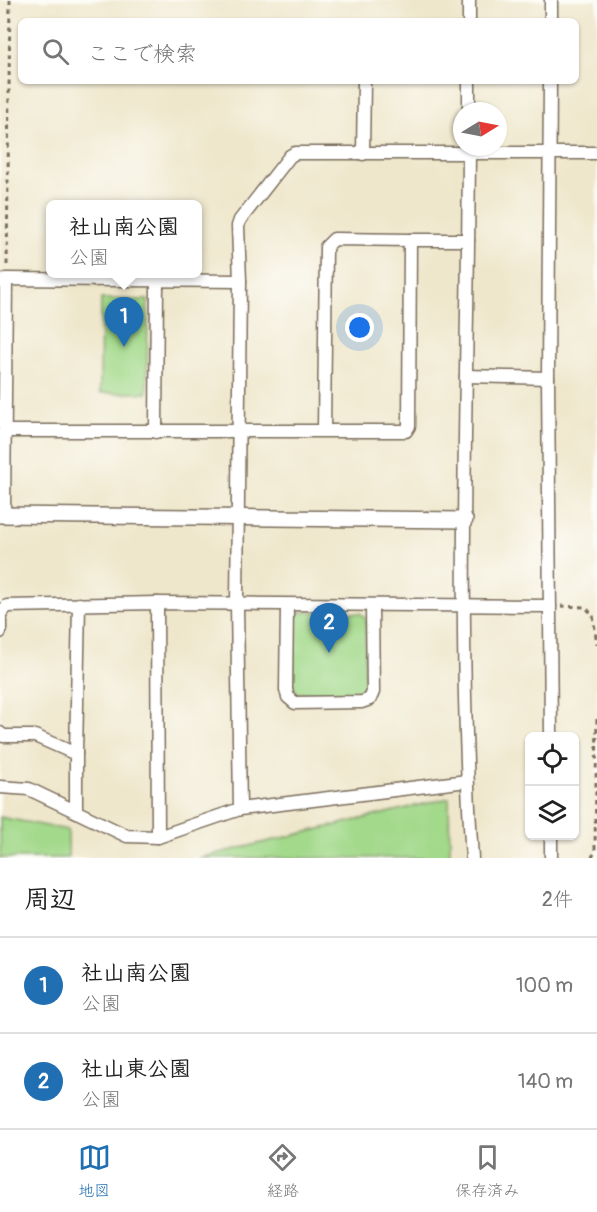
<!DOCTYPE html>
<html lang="ja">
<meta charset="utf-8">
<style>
:root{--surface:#fff;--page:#f6f6f6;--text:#222;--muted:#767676;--line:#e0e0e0;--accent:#1f6fb2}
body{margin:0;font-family:Pangolin,"Klee One",sans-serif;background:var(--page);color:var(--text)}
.controls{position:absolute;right:18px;bottom:18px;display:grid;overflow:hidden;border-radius:9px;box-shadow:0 2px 4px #0004}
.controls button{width:54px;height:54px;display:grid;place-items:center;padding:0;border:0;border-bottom:2px solid var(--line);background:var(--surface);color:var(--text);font:30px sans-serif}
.compass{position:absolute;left:453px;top:102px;width:54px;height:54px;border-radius:50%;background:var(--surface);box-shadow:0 2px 4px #0004;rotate:80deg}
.you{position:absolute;left:360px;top:328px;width:21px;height:21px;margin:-15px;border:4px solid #fff;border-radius:50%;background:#1a73e8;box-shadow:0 0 0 9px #1a73e833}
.badge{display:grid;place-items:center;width:39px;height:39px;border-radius:50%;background:var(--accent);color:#fff;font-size:20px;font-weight:700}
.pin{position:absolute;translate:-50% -50px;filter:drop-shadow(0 2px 3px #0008)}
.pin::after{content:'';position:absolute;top:32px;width:21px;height:18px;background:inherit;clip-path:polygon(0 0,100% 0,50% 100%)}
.popup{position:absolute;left:46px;top:200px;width:156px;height:78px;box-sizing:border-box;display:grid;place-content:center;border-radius:9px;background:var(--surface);filter:drop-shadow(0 2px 4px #0005);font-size:20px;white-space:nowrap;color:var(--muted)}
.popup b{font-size:22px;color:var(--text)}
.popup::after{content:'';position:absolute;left:50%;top:100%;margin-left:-12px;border:12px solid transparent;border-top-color:var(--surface)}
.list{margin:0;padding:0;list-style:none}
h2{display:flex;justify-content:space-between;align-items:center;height:78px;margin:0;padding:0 24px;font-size:26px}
h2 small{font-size:20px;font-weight:400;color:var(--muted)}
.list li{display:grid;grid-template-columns:39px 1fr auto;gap:18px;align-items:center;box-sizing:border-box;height:96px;padding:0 24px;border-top:2px solid var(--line)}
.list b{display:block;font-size:22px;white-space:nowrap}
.list p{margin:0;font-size:20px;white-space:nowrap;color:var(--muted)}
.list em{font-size:20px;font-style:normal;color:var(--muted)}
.icon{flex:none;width:33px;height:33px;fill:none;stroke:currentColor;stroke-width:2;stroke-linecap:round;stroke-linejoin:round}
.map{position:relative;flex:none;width:597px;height:858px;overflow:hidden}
.search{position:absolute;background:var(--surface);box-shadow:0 2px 4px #0004;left:18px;right:18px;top:18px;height:66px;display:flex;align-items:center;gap:15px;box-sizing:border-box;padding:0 21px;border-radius:9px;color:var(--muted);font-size:22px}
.sheet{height:270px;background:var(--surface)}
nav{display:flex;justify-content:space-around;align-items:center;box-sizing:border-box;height:84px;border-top:2px solid var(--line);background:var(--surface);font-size:16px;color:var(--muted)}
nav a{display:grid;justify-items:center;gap:3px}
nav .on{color:var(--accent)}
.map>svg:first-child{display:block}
</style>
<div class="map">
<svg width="597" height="858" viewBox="0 0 597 858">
<rect width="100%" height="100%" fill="#fdfcf7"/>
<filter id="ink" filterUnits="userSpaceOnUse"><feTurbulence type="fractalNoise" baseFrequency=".0167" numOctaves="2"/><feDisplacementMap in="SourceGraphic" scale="12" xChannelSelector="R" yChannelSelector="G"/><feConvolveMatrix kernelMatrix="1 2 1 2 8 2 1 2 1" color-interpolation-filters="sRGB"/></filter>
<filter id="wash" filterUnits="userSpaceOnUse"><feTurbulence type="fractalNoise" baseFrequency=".008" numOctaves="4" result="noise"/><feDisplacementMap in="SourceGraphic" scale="24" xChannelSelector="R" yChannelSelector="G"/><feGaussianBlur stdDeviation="1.35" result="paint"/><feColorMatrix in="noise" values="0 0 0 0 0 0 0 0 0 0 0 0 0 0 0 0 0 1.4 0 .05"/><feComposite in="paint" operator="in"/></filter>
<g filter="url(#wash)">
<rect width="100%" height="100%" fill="#efe7cc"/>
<g fill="#a3d98b" stroke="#6f8254" stroke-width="1.5">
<polygon points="101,299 148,300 147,393 100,393"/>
<polygon points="301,612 360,613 366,619 364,689 358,695 298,693 292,686 293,617"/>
<polygon points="449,798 450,858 199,858"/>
<polygon points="0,817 68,830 68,858 0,858"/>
</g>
</g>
<g filter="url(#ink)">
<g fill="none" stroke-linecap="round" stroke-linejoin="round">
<g stroke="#7a6c5b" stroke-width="15">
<g id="minor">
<polyline points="469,0 469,21"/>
<polyline points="551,21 551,0"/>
<polyline points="550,81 548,378 551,736"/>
<polyline points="469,111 469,81"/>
<path d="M469 147C468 384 456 622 472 858"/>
<polyline points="363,154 364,81"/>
<polyline points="410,240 468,240"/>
<polyline points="240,281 237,604 240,809 467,781"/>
<polyline points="466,376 548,378"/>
<polyline points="6,431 406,431 409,426 410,240 334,239 326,247 324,431"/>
<polyline points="156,432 157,281"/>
<polyline points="4,515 6,279 240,281 238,226 240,220 290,156 295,153 597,153"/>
<polyline points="157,603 158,837"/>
<polyline points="287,605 286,690 288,697 295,703 362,702 370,699 373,692 372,606"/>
<polyline points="0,632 0,615 7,606 157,603 550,606"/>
<polyline points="0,733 3,736 35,736 76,754 76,811"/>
<polyline points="76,754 79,604"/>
<polyline points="0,787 29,789 127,836 158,837 240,809"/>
<polyline points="551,836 551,858"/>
</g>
</g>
<g stroke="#7a6c5b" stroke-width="18">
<polyline id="tertiary" points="0,515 465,520"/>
</g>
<g stroke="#7a6c5b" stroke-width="3" stroke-dasharray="4.5 4.5" stroke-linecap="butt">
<polyline points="7,265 10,0"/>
<polyline points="561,606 585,607 593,615 597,644"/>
<polyline points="592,858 595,850 597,718"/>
</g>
<use href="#minor" stroke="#fff" stroke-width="12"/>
<use href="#tertiary" stroke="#fff" stroke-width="15"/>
</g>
</g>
</svg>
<div class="controls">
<button><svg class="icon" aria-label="locate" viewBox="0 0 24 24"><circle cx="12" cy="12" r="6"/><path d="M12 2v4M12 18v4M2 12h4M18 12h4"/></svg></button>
<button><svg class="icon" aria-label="layers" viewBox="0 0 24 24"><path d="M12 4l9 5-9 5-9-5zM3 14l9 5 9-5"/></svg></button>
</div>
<svg class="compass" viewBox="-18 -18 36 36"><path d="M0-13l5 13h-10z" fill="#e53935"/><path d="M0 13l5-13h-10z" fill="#767676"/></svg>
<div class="you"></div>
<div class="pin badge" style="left:124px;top:347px">1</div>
<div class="popup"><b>社山南公園</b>公園</div>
<div class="pin badge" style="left:329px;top:653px">2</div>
<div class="search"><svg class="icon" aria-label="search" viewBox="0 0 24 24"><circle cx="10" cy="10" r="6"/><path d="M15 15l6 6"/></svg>ここで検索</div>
</div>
<section class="sheet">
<h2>周辺<small>2件</small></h2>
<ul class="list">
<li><span class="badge">1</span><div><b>社山南公園</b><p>公園</p></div><em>100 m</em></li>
<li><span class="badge">2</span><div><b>社山東公園</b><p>公園</p></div><em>140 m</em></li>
</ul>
</section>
<nav>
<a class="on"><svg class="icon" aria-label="map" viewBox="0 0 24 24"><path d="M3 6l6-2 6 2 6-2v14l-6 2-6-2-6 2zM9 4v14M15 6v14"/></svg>地図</a>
<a><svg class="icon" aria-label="directions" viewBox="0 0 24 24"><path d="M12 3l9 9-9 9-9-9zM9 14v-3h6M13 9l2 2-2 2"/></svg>経路</a>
<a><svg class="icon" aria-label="saved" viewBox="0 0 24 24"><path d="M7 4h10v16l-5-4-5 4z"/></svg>保存済み</a>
</nav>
